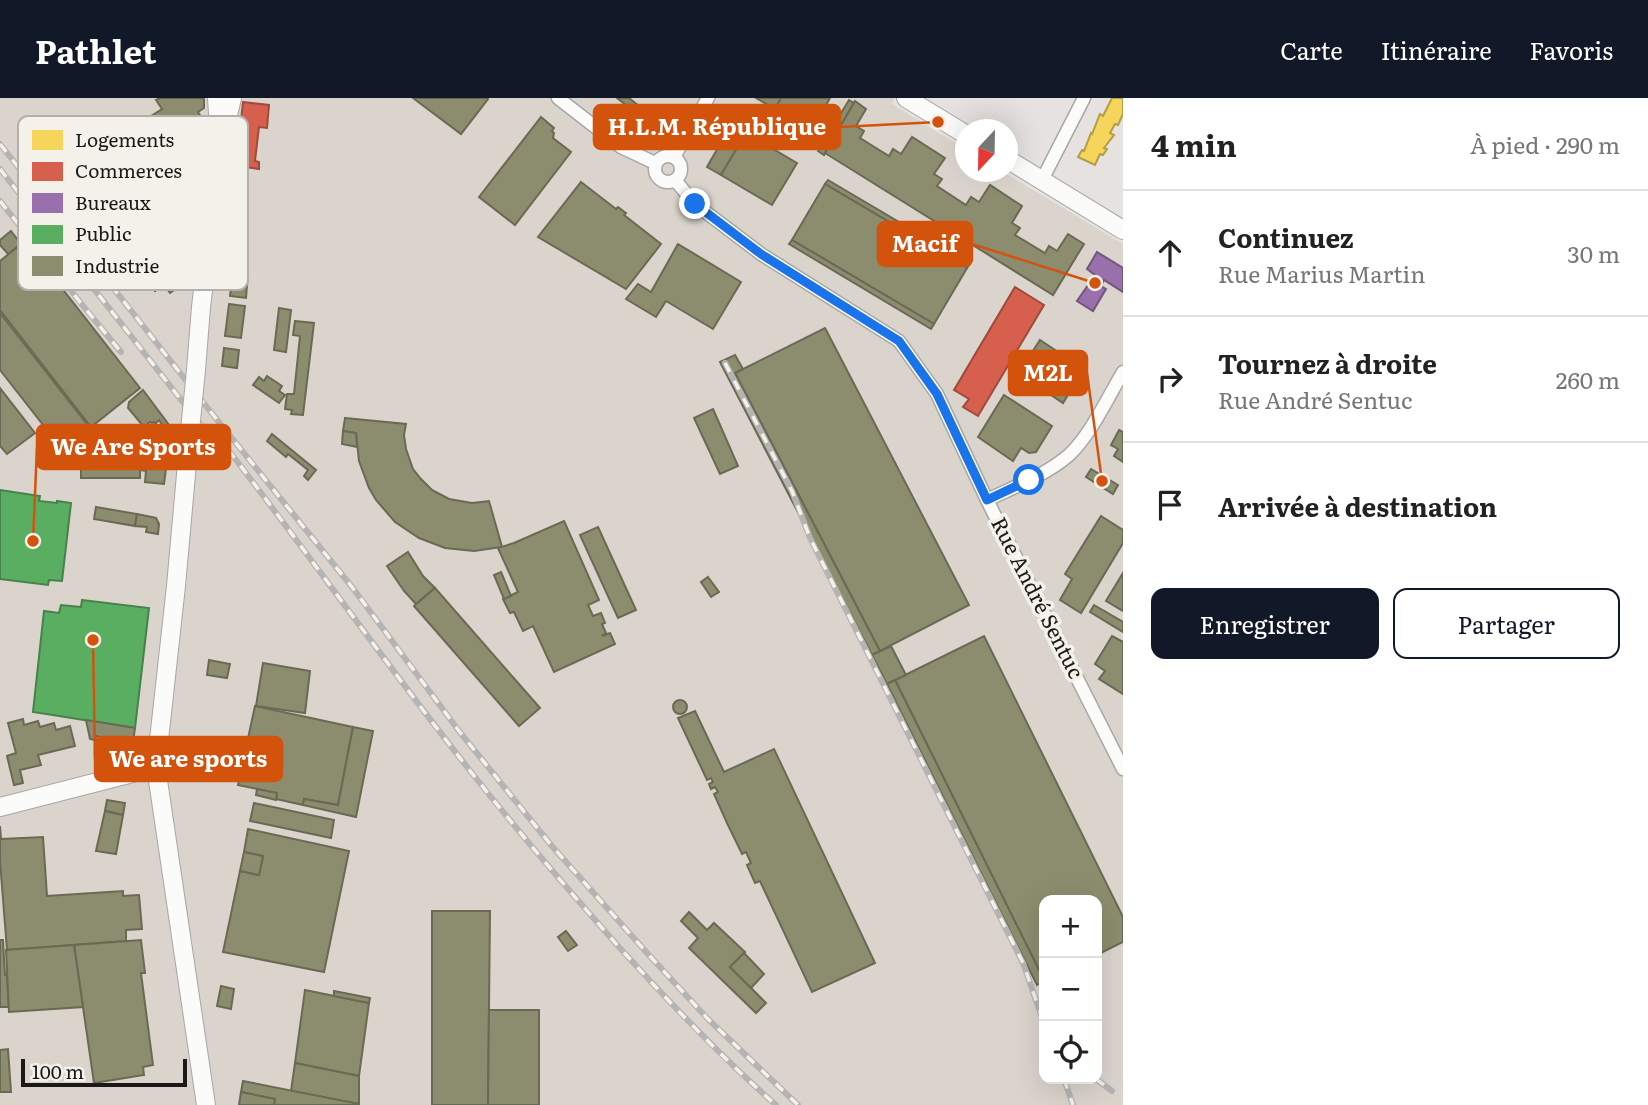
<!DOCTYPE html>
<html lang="fr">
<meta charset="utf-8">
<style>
:root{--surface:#fff;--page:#f6f6f6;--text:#222;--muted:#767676;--line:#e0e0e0;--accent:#111827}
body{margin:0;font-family:Literata,serif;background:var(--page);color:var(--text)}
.controls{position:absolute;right:21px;bottom:21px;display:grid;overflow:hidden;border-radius:14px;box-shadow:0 7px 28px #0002}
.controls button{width:63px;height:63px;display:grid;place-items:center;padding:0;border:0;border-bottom:2px solid var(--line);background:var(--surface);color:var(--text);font:35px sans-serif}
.compass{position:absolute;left:955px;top:21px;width:63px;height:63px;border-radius:50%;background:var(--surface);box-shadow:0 7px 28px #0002;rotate:202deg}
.scale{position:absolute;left:21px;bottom:18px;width:166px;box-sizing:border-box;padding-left:7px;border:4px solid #1a1917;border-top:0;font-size:19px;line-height:24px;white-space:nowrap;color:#1a1917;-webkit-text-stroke:5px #f4f1ea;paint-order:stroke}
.stop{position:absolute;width:21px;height:21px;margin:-16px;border:5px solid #1a73e8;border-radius:50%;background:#fff}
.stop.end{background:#1a73e8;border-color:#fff;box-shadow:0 2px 7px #0008}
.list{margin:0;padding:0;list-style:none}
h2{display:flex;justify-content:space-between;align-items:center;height:91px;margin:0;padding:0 28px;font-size:30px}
h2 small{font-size:23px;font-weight:400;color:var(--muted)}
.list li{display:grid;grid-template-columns:46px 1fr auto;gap:21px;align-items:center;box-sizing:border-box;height:126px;padding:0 28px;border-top:2px solid var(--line)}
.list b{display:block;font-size:26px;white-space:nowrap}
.list p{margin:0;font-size:23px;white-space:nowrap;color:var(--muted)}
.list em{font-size:23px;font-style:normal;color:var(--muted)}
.actions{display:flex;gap:14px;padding:21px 28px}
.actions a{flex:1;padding:16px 0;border:2px solid var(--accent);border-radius:14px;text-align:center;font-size:24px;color:var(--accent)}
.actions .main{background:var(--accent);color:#fff}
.icon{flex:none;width:38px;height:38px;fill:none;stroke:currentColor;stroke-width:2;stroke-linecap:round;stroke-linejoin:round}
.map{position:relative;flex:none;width:1123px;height:1007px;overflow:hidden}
header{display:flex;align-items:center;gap:42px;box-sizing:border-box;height:98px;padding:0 35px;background:var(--accent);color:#fff}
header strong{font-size:33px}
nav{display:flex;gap:38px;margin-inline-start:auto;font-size:24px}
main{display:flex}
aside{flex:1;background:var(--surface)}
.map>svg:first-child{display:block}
</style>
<header>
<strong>Pathlet</strong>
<nav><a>Carte</a><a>Itinéraire</a><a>Favoris</a></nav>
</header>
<main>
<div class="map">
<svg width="1123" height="1007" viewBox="0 0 1123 1007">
<rect width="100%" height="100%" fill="#e5e2df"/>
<path fill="#dad4cc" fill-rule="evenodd" d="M0 0H895L892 6 965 51V74H1003L1123 146V1007H0ZM1044 802H1097V981H1044Z"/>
<polygon fill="#f6d55c" stroke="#b49d47" stroke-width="2" points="1112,0 1123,0 1123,16 1118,27 1115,26 1110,35 1114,37 1104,50 1107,51 1103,57 1100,56 1095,67 1078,59 1082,52 1084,53 1091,35 1092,36 1100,16 1103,18"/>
<g fill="#d6604d" stroke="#9e4b3d" stroke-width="2">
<polygon points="243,4 269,7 267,30 259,29 255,63 259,64 259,71 236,68"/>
<polygon points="1015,189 1044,207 978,318 963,309 969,301 954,292"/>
</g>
<polygon fill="#9970ab" stroke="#73567f" stroke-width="2" points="1097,154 1123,170 1123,194 1104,182 1101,188 1106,191 1093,213 1077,203 1095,177 1087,171"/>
<g fill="#5aae61" stroke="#47814b" stroke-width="2">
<polygon points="0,392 40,398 39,403 57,405 57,403 71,405 62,483 49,482 48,487 0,481"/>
<polygon points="82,502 149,510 135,630 33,614 44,513 59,515 61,507 81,509"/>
</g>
<g fill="#8c8c6e" stroke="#6a6a54" stroke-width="2">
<polygon points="160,0 203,0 204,1 204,10 198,14 205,25 200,65 163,89 177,111 193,101 194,92 197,93 195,111 186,117 193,128 186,184 170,195 164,187 155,193 80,74 90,68 85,60 162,11 156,2"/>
<polygon points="413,0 487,0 488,1 461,36"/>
<polygon points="617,0 629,0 639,8 635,14"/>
<polygon points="756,0 781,0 775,11"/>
<polygon points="781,0 830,0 821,16 814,11 804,28 775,11"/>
<polygon points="849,2 854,5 824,57 818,53"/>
<polygon points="855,3 866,11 856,28 864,33 860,40 889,58 893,51 901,56 912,39 945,60 934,76 942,81 937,88 966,107 971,99 979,104 990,87 1022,108 1012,125 1020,130 1015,137 1045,155 1049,148 1057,153 1068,136 1084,146 1053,197 825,55"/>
<polygon points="541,19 554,30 552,33 554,35 553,40 571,54 515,127 479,99"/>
<polygon points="731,27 746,35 721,77 707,69"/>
<polygon points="746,35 797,65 772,107 721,77"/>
<polygon points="828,82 970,166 967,170 825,86"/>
<polygon points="581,84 616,111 618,109 626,115 624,117 661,146 626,191 538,139"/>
<polygon points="825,86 967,170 934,226 792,142"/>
<polygon points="11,133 21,146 8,156 0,147 0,142"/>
<polygon points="792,142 934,226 931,231 789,146"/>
<polygon points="25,143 140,290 91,329 0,212 0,163"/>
<polygon points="678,146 741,184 713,231 666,203 656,219 626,201 638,186 651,194"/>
<polygon points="233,174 248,175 246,200 230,198"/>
<polygon points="229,206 245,208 241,240 225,238"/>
<polygon points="279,210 291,212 286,254 274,252"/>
<polygon points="0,215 90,330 62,351 0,272"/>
<polygon points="295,223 314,225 303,317 291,316 292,312 285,311 287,296 294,296 300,238 293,237"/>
<polygon points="825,230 969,507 880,553 735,275"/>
<polygon points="1040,242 1084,271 1063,305 1051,297 1056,291 1022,270"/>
<polygon points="224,250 239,252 237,270 222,268"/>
<polygon points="735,257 743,271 735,275 880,553 872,557 720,264"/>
<polygon points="267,278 282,288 279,293 285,297 279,305 253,287 259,279 264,283"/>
<polygon points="0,290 35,335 7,356 0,348"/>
<polygon points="143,292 169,327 165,331 159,322 155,326 154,324 152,325 150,324 144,329 128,310 129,304"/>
<polygon points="1004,297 1052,328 1036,354 1029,355 1021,350 1013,363 978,339"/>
<polygon points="713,311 738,368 720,376 694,320"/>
<polygon points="345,320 406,326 404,337 406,351 413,371 421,381 432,392 449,401 472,405 489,403 502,449 474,453 445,450 419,440 395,424 376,402 369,390 359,363 356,335 343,333"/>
<polygon points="1119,332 1123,334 1123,364 1114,358 1118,351 1111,347"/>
<polygon points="343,333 356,335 357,349 342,346"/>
<polygon points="272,336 316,372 308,382 304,378 308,372 288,356 286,359 267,343"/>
<polygon points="146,345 169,348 164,386 145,384 146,373 140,372 140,380 81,380 81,364 107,364 106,352 140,351 141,367 142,363 144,364"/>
<polygon points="1091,371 1118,387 1113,396 1086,379"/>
<polygon points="96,409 137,416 135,428 94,421"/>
<polygon points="137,416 156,420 159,426 158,436 146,434 147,429 135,428"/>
<polygon points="1101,418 1123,432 1123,445 1081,515 1060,502 1072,481 1065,476"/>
<polygon points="564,423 599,502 588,507 593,518 601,515 605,525 602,526 606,535 602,538 610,535 615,546 554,574 533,528 523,533 514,514 510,515 503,501 518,494 498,450 514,445"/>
<polygon points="598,429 636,512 618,520 580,437"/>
<polygon points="408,454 423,478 435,490 416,506 404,493 387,468"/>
<polygon points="501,474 511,498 504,501 494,477"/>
<polygon points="1123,475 1123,513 1106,503"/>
<polygon points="708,479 719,494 711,499 701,484"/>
<polygon points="435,490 540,610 519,628 414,508"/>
<polygon points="1094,507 1123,524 1123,534 1090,514"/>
<polygon points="984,538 1123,819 1123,844 1097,857 1097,802 1044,802 1044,882 895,582"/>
<polygon points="1112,538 1123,544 1123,596 1099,581 1105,573 1095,566"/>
<polygon points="891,548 906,577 887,586 872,557"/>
<polygon points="209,562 230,566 227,580 207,577"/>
<polygon points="263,565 310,573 305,615 256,608"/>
<polygon points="895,582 1044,882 1037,887 887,586"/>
<circle cx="680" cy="609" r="7"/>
<polygon points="255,608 353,629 338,707 304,701 303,707 276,701 277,695 238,687"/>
<polygon points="695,613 724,674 774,651 875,865 812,894 760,783 755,785 747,767 751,765 746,754 742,756 727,725 714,696 718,694 715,689 711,691 709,686 713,684 711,680 707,682 678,620"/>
<polygon points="23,621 24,627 38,623 40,629 54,625 56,632 70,628 75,648 38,657 41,667 20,672 23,685 14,687 7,658 16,655 8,625"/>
<polygon points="86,622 135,630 133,644 131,647 110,644 110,646 104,645 105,640 96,638 95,642 90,641"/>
<polygon points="353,629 373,633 356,719 303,707 304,701 338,707"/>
<polygon points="257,691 277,695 276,702 256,697"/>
<polygon points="107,702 125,705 123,717 105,713"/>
<polygon points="254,705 334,722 331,740 250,723"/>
<polygon points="105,713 123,717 116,756 96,753"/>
<polygon points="0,728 1,741 43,739 47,798 123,793 123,798 139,797 142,831 126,832 126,843 7,852 0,763"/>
<polygon points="248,731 349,753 324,874 223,854 240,773 259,777 263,758 244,754"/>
<polygon points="244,754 263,758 259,777 240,773"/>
<polygon points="432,813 490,813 488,1007 432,1007"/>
<polygon points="689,814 707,832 714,825 745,854 730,869 766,905 756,915 689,850 698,840 681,823"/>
<polygon points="566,833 577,847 568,853 558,839"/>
<polygon points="0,842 3,842 5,877 7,877 9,909 0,909"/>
<polygon points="141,842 145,875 141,875 153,967 143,969 144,977 94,985 74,847"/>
<polygon points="74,847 83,909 9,914 6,852"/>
<polygon points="744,855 764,876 751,890 730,869"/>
<polygon points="221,888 234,891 231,911 217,908"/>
<polygon points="305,892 369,905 359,978 295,965"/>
<polygon points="334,893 370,900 369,905 334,898"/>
<polygon points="489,912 539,912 539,1007 488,1007"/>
<polygon points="8,951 11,994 0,994 0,952"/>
<polygon points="295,965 359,978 359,1006 291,993"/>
<polygon points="243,983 359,1006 359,1007 274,1007 275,1001 241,994"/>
<polygon points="241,994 275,1001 274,1007 239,1007"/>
</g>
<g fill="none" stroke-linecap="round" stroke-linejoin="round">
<g stroke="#a8a7a5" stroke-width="15">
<g id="street">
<polyline points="558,0 621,49 655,65"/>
<circle cx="668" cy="71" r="13"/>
<polyline points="674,59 708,0"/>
<polyline points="675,82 695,106 761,156 899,243 937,296 987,402 1123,671"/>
<polyline points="1042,82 1084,0"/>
<path d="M987 402C1014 389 1046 377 1069 357 1090 338 1108 299 1123 274"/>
</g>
</g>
<g stroke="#a8a7a5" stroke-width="20">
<g id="secondary">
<polyline points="217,0 219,30"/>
<polyline points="906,0 965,36"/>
<polyline points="1007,61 1123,132"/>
<polyline points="196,272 201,209 220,51 232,0"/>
<polyline points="189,343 176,488 156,669 206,1007"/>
<polyline points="0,709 156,669"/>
</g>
</g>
<use href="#street" stroke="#fbfbfa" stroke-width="12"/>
<use href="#secondary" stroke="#fbfbfa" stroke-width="18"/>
<g stroke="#b5b4b3" stroke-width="6">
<g id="rail">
<polyline points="0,46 210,313 352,489 459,633 551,747 648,856 707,920 798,1007"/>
<polyline points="0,71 218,349"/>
<polyline points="0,103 84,209 121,254"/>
<polyline points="725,265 792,393 810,440 1023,865 1044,925"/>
<path d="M216 336C304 449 386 567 475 679 521 737 570 794 619 849 669 904 720 958 776 1007"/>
<polyline points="1064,981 1073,1007"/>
<polyline points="1096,981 1112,993"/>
</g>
</g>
<use href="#rail" stroke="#f4f1ea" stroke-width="3.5" stroke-dasharray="10" stroke-linecap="butt"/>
<g stroke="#a8a7a5" stroke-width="20" stroke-linecap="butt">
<polyline id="secondary-bridge" points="189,343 196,272"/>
</g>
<use href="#secondary-bridge" stroke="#fbfbfa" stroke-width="18"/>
</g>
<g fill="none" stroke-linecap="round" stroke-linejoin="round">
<polyline stroke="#1a73e8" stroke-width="9" points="695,106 761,156 899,243 937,296 987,402 1029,382"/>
</g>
<g text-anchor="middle" stroke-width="7" stroke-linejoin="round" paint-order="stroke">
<g font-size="21" fill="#1a1917" stroke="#f4f1ea">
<text transform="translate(1037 500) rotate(63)" y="7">Rue André Sentuc</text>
</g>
</g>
<rect x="18" y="18" width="230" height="174" rx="10" fill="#f4f1ea" stroke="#b3b0ab" stroke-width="2"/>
<rect x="32" y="32" width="31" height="20" fill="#f6d55c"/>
<rect x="32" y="64" width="31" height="19" fill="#d6604d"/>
<rect x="32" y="95" width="31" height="20" fill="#9970ab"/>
<rect x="32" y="127" width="31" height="19" fill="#5aae61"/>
<rect x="32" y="158" width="31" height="20" fill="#8c8c6e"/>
<g font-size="19" fill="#1a1917">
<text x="75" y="49">Logements</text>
<text x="75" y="80">Commerces</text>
<text x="75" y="112">Bureaux</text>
<text x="75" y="143">Public</text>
<text x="75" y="175">Industrie</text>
</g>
<path fill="none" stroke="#d3530d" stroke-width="2.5" d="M938 24L840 29M1095 185L972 146M1102 383L1087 275M33 443L37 349M93 542L95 661"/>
<g fill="#d3530d" stroke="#f4f1ea" stroke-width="2.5">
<circle cx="938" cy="24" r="7"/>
<circle cx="1095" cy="185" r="7"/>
<circle cx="1102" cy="383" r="7"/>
<circle cx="33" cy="443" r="7"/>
<circle cx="93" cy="542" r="7"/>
</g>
<g fill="#d3530d" stroke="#d3530d" stroke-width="2.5">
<rect x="594" y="7" width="246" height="44" rx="7"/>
<rect x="878" y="124" width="94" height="44" rx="7"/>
<rect x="1009" y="253" width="78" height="44" rx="7"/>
<rect x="37" y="327" width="193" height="44" rx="7"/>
<rect x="95" y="639" width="187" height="44" rx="7"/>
</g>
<g font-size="23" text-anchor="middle" font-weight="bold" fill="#fff">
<text x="717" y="37">H.L.M. République</text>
<text x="925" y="154">Macif</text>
<text x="1048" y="283">M2L</text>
<text x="133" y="357">We Are Sports</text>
<text x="188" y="669">We are sports</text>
</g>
</svg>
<div class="controls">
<button>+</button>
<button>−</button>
<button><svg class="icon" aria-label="locate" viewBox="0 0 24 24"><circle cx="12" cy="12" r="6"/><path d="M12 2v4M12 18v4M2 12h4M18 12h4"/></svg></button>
</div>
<svg class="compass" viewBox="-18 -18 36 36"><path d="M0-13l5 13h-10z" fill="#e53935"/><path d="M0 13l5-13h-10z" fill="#767676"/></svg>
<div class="scale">100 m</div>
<div class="stop" style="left:1029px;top:382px"></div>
<div class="stop end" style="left:695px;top:106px"></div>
</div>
<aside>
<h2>4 min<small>À pied · 290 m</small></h2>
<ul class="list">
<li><svg class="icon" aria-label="ahead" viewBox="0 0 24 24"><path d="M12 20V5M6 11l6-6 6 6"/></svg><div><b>Continuez</b><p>Rue Marius Martin</p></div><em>30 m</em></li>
<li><svg class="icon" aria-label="right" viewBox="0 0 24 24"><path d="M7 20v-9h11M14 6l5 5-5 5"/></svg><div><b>Tournez à droite</b><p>Rue André Sentuc</p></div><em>260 m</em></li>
<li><svg class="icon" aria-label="arrive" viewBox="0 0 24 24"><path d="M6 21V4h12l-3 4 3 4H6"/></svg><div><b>Arrivée à destination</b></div></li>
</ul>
<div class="actions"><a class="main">Enregistrer</a><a>Partager</a></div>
</aside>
</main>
